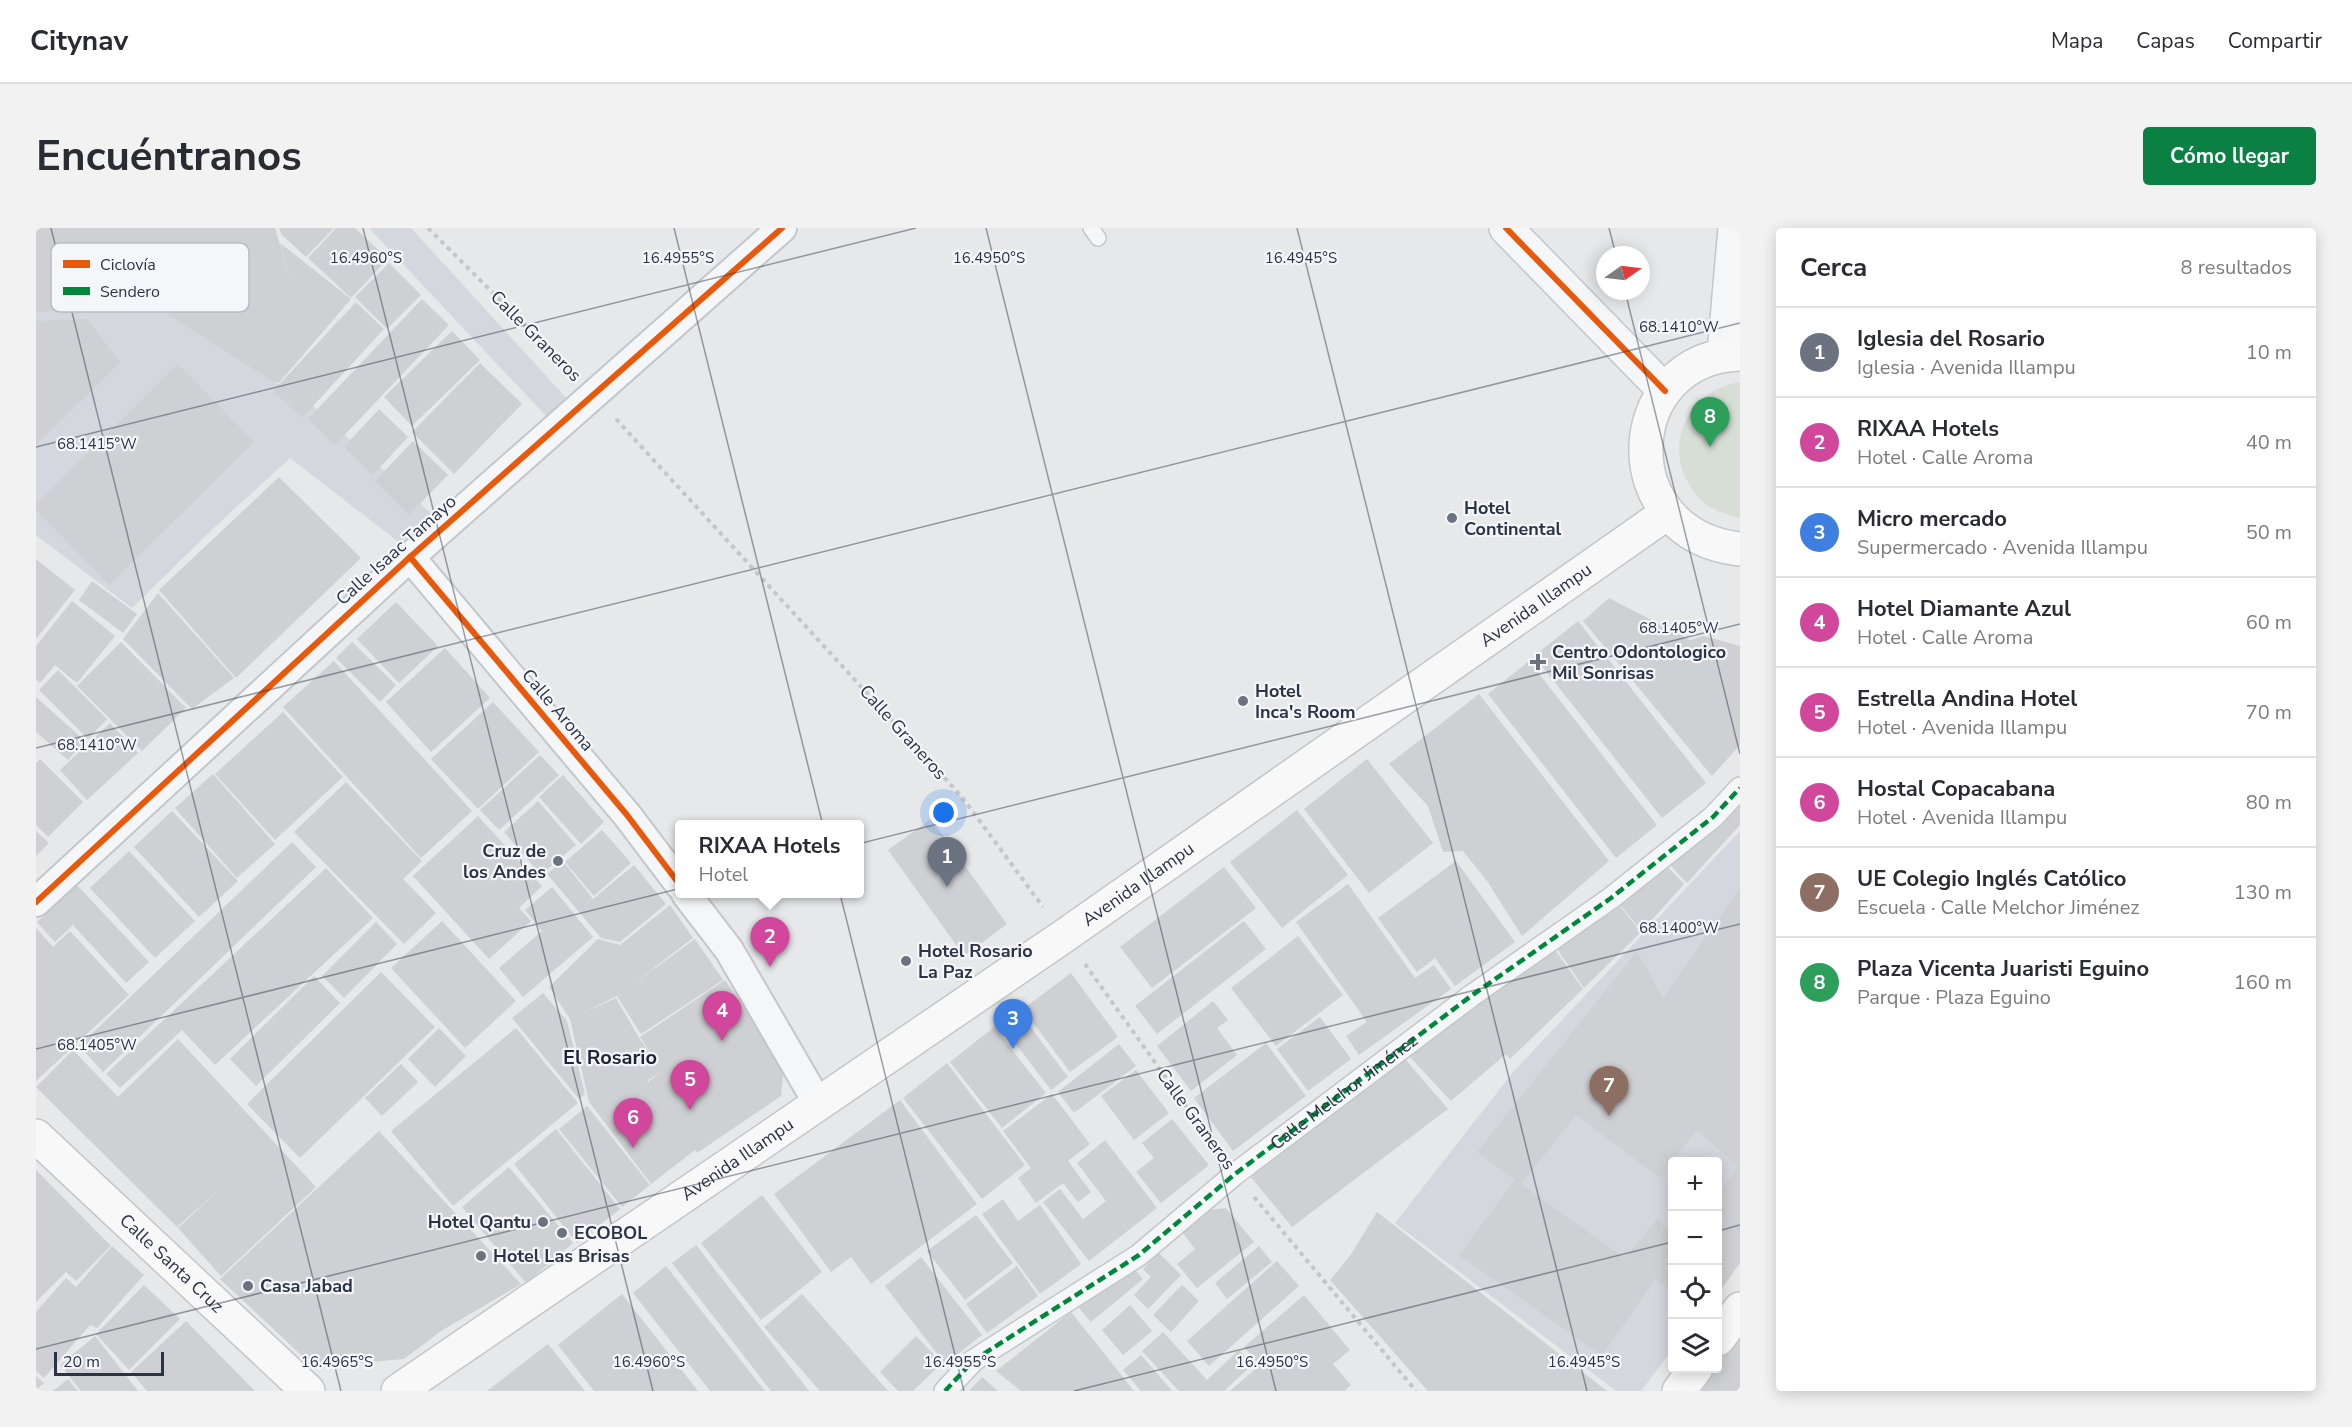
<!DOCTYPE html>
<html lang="es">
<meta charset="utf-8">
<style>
:root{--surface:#fff;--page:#f2f2f3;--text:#2b2b33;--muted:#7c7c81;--line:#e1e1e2;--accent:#0b8043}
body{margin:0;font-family:"Nunito Sans",sans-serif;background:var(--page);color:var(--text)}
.controls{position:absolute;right:18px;bottom:18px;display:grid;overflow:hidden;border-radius:6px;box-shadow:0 3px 15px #0003}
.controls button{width:54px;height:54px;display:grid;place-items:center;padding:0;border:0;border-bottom:2px solid var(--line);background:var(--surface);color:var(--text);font:30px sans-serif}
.compass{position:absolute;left:1560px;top:18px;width:54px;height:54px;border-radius:50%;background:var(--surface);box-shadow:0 3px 15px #0003;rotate:76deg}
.scale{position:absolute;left:18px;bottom:15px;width:110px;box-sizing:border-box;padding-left:6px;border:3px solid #2b3445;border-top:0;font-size:16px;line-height:21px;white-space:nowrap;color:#2b3445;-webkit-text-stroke:4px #f4f6f9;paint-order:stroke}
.you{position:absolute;left:908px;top:585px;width:21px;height:21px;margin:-15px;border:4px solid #fff;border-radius:50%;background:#1a73e8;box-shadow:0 0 0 9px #1a73e833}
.badge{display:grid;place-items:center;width:39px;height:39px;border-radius:50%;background:var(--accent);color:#fff;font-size:20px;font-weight:700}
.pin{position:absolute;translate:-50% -50px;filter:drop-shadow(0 2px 3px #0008)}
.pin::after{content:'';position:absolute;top:32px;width:21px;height:18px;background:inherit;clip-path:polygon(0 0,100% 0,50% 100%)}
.popup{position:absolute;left:639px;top:592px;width:189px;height:78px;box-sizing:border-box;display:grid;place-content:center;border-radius:6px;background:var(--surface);filter:drop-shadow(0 2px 4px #0005);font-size:20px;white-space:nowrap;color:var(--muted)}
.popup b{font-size:22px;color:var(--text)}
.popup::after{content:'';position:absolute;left:50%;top:100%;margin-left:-12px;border:12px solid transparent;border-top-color:var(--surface)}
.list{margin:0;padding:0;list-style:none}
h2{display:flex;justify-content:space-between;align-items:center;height:78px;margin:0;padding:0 24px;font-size:26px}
h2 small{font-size:20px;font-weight:400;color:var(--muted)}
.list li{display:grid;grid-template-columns:39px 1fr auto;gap:18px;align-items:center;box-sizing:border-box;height:90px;padding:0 24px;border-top:2px solid var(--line)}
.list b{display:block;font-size:22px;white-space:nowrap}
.list p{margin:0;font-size:20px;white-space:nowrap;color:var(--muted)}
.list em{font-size:20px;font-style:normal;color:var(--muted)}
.icon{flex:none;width:33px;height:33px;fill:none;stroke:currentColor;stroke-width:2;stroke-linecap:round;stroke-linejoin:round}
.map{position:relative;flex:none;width:1704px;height:1163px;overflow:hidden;border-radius:6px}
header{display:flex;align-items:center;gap:36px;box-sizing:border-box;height:84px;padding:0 30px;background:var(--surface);border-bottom:2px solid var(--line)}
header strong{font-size:28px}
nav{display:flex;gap:33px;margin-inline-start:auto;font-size:21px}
.intro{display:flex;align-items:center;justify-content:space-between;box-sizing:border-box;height:144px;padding:0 36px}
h1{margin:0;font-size:42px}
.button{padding:15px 27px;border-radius:6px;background:var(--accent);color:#fff;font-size:21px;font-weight:700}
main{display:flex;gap:36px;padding:0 36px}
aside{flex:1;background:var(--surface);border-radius:6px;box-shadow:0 3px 15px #0003}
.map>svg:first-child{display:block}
</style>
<header>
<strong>Citynav</strong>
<nav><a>Mapa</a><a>Capas</a><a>Compartir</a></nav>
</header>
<div class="intro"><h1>Encuéntranos</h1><a class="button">Cómo llegar</a></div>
<main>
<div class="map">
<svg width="1704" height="1163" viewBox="0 0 1704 1163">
<rect width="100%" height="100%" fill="#e6e8ea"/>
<g fill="#d4d7dd">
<polygon points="333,0 375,0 534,174 511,189"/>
<polygon points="124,82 277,178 399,289 364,315 254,230 183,295 96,380 0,307 0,84"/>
<polygon points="1704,603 1704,1033 1682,1062 1682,934 1636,934 1636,1122 1605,1163 1580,1163 1359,995 1478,843"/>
</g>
<path fill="#d6ded6" d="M1704 154V290C1689 286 1673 282 1663 270 1623 226 1647 163 1704 154Z"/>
<g fill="#ced0d3" fill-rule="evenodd">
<polygon points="0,0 239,0 256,57 244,15 315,71 243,155 238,154 124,82 0,84"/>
<polygon points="243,0 298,0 270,29 246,7"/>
<polygon points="300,0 319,0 352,31 315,70 272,30"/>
<polygon points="353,35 385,67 351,101 319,69"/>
<polygon points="386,71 413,97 299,217 272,191"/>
<polygon points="320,74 348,101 266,190 237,163"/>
<polygon points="51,91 84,134 0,217 0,93"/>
<polygon points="416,103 444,132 376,198 348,169"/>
<polygon points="444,135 486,176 418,246 376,204"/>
<polygon points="142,136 218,214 73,357 0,282 0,276"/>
<polygon points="343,181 372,209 337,247 308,219"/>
<polygon points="377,213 412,247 373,287 339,253"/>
<polygon points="243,249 325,330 200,450 123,362"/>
<polygon points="0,331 39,362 0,411"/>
<polygon points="56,353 101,386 87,405 43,372"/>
<polygon points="122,365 198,450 156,481 87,411"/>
<polygon points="1573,370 1654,412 1668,408 1704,418 1704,517 1676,548 1547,393"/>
<polygon points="36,373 79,408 41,455 19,437 4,455 0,452 0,418"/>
<polygon points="360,374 402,418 363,455 321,411"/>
<polygon points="1542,393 1670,555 1626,590 1498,428"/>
<polygon points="85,414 150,480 106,523 41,458"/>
<polygon points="316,414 360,457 344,474 300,430"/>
<polygon points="409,420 454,470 395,524 350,474"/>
<polygon points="298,433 436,583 385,630 247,479"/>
<polygon points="1493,433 1621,597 1580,630 1452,466"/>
<polygon points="22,442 71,491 52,511 3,462"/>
<polygon points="1443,466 1573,633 1486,708 1451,653 1427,623 1407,624 1392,578 1353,536"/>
<polygon points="0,469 49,513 32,532 0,504"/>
<polygon points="457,474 503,524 442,581 395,531"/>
<polygon points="247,484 307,549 239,612 179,546"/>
<polygon points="74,495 102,525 51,572 24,542"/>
<polygon points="504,527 523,547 463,602 444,582"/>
<polygon points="4,531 47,574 12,609 0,597 0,535"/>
<polygon points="1331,531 1397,615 1333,665 1268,581"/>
<polygon points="177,546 239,616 201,650 139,580"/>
<polygon points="527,547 568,594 545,616 503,569"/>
<polygon points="310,554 386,633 367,651 400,685 368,716 258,604"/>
<polygon points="1704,571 1704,597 1651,655 1632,635"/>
<polygon points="502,573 540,617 505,647 468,604"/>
<polygon points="1261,582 1312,647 1246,700 1194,634"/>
<polygon points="136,583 202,653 163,689 98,619"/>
<polygon points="442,588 506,658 483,680 495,693 453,731 377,648"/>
<polygon points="895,591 971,696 928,728 852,622"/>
<polygon points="566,602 595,635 558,668 529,634"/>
<polygon points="0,603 13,615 0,628"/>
<polygon points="256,614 280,639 67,844 43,818"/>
<polygon points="93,623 159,693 119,730 54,660"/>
<polygon points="527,633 557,671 598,637 630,676 584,714 565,710 511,646"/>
<polygon points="1420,633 1479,714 1419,758 1399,730 1381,744 1342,690"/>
<polygon points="1630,637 1648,656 1606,703 1582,675"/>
<polygon points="1188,639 1220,680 1116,760 1084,719"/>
<polygon points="290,640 337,690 179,837 146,802 84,860 70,846"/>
<polygon points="1312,656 1379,750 1398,737 1415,761 1323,827 1310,808 1331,794 1260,694"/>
<polygon points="41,657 113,734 90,755 37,697 19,714 1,694"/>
<polygon points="516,659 557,709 487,769 463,740 506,703 489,682"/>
<polygon points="1704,660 1704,1035 1682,1066 1682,966 1702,938 1660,902 1624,950 1540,887 1485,956 1589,1030 1621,991 1636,1005 1636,1063 1619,1051 1566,1128 1423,1027 1479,952 1441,924 1601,723 1627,770"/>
<polygon points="1581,675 1605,704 1548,760 1519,718"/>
<path d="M634 677 657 710 593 759 659 711 687 752 605 806 581 768 543 787 580 770 603 810 620 833 604 809 689 752 748 839 745 868 661 925 659 922 615 956 553 874 534 791 513 759 562 711 584 717ZM627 842 612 854 622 869 611 853Z"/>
<polygon points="406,693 480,773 429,820 355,740"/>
<polygon points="1208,693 1230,721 1121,806 1099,778"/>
<polygon points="340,694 361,716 308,770 286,748"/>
<polygon points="0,700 17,719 34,703 93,767 0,853"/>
<polygon points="1262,708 1307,767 1240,818 1195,760"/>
<polygon points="1517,719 1547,761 1474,831 1470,826 1415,873 1373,828"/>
<polygon points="345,744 399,799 264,930 211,876"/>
<polygon points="1035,745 1082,809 1034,844 987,781"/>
<polygon points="278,748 304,775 220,858 194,831"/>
<polygon points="507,765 531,793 549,866 543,871 476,790"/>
<polygon points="1177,773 1192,792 1181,800 1201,827 1155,863 1121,818"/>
<polygon points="983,784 1032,849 1015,862 965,797"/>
<polygon points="1284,789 1315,831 1272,863 1241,821"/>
<polygon points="958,799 1010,865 966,900 914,834"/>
<polygon points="403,800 430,828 399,859 372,831"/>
<polygon points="480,800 542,875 417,978 355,903"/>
<polygon points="142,811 280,959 185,1048 142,1000 186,959 141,999 0,859 37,822 82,869"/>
<polygon points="1230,815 1270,868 1197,923 1158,870"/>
<polygon points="1083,816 1100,838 1038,885 1022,864"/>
<polygon points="1369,831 1412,881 1256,999 1214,948"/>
<polygon points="911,835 989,937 946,971 867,870"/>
<polygon points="365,836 382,854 346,888 329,870"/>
<polygon points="1100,842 1133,885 1098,912 1065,868"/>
<polygon points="1016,866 1054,916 1032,933 1055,964 1042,974 1027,955 1000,975 982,950 995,940 967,903"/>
<polygon points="864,872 941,976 835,1056 815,1029 795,1044 738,966"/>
<polygon points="551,878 614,957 586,979 523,901"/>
<polygon points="1136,891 1173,937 1125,975 1100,944 1118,930 1106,915"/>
<polygon points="520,901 584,981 541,1015 478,936"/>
<polygon points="343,903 485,1056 405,1103 368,1131 278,1139 184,1051"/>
<polygon points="1069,912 1121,980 1053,1033 1007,974 1024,961 1047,991 1070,973 1041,935"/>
<polygon points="473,939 537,1015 490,1055 426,979"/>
<polygon points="0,942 75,1018 40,1053 30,1044 0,1074"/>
<polygon points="726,967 786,1044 725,1092 665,1015"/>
<polygon points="967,971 982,993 1004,977 1045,1036 1004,1066 946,986"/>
<polygon points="1190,980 1218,1014 1161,1060 1141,1036 1159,1021 1146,1004 1173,982"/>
<polygon points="1341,984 1571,1163 1392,1163 1294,1052 1314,1028"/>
<polygon points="940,987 977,1035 929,1072 891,1023"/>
<polygon points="660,1017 773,1163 735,1163 636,1035"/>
<polygon points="76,1018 108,1047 61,1100 54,1097 8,1150 0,1143 0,1084 30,1050 40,1059"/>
<polygon points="1223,1018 1236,1034 1191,1071 1179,1055"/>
<polygon points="1123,1025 1145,1047 1112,1081 1098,1067 1115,1049 1107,1041"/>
<polygon points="885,1029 946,1107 909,1136 849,1058"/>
<polygon points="1241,1033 1263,1058 1173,1138 1151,1113"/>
<polygon points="1095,1037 1107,1051 1055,1094 1043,1080"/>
<polygon points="630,1038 729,1163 674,1163 597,1065"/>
<polygon points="981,1038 1002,1068 951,1105 930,1076"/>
<polygon points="108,1057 144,1091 93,1142 60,1106"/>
<polygon points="1146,1057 1163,1073 1135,1104 1117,1087"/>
<polygon points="586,1066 662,1163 558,1163 522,1117"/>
<polygon points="766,1066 852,1163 784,1163 728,1099"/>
<polygon points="1268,1067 1314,1122 1297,1136 1315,1157 1308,1163 1194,1163 1224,1137 1208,1119"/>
<polygon points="1094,1077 1116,1103 1087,1127 1066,1102"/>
<polygon points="1035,1084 1098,1163 985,1163 960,1143"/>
<polygon points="150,1093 219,1163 111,1163 95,1144"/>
<polygon points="1704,1099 1704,1163 1663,1163 1677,1140 1682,1140 1682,1134"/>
<polygon points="1127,1104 1171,1152 1203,1122 1217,1136 1188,1163 1143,1163 1106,1123"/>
<polygon points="59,1108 102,1163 45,1163 24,1137"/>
<polygon points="880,1108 906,1135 877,1163 862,1163 844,1144"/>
<polygon points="512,1116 549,1163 451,1163"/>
<polygon points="1105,1127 1136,1163 1105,1163 1087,1142"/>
<polygon points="0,1148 8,1155 0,1162"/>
<polygon points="946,1149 962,1163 933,1163"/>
<polygon points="32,1151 42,1163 17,1163"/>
</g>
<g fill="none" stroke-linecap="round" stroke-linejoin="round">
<g stroke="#c4c6c8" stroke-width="18">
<polyline id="service" points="1055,0 1062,10"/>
</g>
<g stroke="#c4c6c8" stroke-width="24">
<g id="pedestrian">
<path id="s1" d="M909 1163 938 1132 1103 1027 1199 946 1435 768 1575 670 1677 589 1704 560"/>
</g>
</g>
<g stroke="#c4c6c8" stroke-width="32">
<g id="minor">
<polyline points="374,329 591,587 644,657"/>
<polyline points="650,666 693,722 783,877"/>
<polyline points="0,674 374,329 746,0"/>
</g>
</g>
<g stroke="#c4c6c8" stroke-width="36">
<g id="tertiary">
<polyline points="1470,0 1629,163"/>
<polyline points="1688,126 1699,0"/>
</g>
</g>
<g stroke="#c4c6c8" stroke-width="36">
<g id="secondary">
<path d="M1704 126C1582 130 1575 307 1704 321"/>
<path id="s2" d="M0 908 272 1163"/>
<polyline points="1682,1111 1704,1081"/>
<path id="s3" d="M362 1163 1028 708 1631 285"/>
<polyline points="1643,1163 1660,1140"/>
</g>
</g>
<g stroke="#c5c6ca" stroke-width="4" stroke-dasharray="4.5 4.5" stroke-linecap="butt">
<polyline points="392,0 536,144"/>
<polyline points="580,191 926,569 1007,679"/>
<polyline points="1049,736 1182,923"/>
<polyline points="1218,969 1380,1163"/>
</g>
<use href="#service" stroke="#f5f6f7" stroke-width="15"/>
<use href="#pedestrian" stroke="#f5f6f7" stroke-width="21"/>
<use href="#minor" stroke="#f5f6f7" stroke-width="28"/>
<use href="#tertiary" stroke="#f5f6f7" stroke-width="33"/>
<use href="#secondary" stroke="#f8f8f8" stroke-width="33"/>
<polyline stroke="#00873e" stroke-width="4.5" stroke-dasharray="9 4.5" stroke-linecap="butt" points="909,1163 938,1132 1103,1027 1199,946 1435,768 1575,670 1677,589 1704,560"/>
<g stroke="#f4f6f9" stroke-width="10">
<g id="cycleway">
<polyline points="1470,0 1629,163"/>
<polyline points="374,329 591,587 644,657"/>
<polyline points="0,674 374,329 746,0"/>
</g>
</g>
<use href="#cycleway" stroke="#e8590c" stroke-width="6"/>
</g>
<path fill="none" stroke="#2b3445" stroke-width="1.5" stroke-opacity="0.45" d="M15 0 305 1163M327 0 617 1163M638 0 928 1163M950 0 1240 1163M1261 0 1551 1163M1573 0 1580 27M1589 63 1704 526M0 219 880 0M0 520 1704 95M0 821 1704 396M1682 1003 1704 997M0 1121 1704 696M1038 1163 1636 1014"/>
<g fill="#6c737f" stroke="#f4f6f9" stroke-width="2">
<circle cx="1416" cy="290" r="6"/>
<path d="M1499 425h6v6h6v6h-6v6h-6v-6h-6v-6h6z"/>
<circle cx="1207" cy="473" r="6"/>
<circle cx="522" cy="633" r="6"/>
<circle cx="870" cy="733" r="6"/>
<circle cx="507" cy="994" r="6"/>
<circle cx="526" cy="1005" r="6"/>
<circle cx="445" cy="1028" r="6"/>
<circle cx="212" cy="1058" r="6"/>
</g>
<g text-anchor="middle" stroke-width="4.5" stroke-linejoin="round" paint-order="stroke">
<g font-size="18" fill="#2b3445" stroke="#f4f6f9">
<text transform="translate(500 108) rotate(45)" y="6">Calle Graneros</text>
<text transform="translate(360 322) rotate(-42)" y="6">Calle Isaac Tamayo</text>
<text dy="6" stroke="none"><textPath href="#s3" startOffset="1383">Avenida Illampu</textPath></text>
<text transform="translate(522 482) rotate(50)" y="6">Calle Aroma</text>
<text transform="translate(867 504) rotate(48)" y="6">Calle Graneros</text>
<text dy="6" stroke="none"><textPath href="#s3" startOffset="897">Avenida Illampu</textPath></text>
<text dy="6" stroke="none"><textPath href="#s1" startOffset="500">Calle Melchor Jiménez</textPath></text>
<text transform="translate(1160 891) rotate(54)" y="6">Calle Graneros</text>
<text dy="6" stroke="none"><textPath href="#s3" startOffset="411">Avenida Illampu</textPath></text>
<text dy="6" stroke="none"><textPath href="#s2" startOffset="186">Calle Santa Cruz</textPath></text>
</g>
<g font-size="18" font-weight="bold" fill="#2b3445" stroke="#f4f6f9" text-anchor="start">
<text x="1428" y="286">Hotel<tspan x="1428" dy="21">Continental</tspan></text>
<text x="1516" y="430">Centro Odontologico<tspan x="1516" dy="21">Mil Sonrisas</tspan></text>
<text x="1219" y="469">Hotel<tspan x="1219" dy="21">Inca's Room</tspan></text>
<text x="510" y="629" text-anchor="end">Cruz de<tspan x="510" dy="21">los Andes</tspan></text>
<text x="882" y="729">Hotel Rosario<tspan x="882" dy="21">La Paz</tspan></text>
<text x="495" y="1000" text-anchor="end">Hotel Qantu</text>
<text x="538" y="1011">ECOBOL</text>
<text x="457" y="1034">Hotel Las Brisas</text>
<text x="224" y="1064">Casa Jabad</text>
</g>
<g font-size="20" font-weight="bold" fill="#1d2536" stroke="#f4f6f9">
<text x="574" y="836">El Rosario</text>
</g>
</g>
<rect x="15" y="15" width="198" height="69" rx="9" fill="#f4f6f9" stroke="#b8bcc3" stroke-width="1.5"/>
<rect x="27" y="32" width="27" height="8" fill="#e8590c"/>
<rect x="27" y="59" width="27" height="8" fill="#00873e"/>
<g font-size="16" fill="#2b3445">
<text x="64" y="42">Ciclovía</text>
<text x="64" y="69">Sendero</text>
</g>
<g font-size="15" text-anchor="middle" fill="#2b3445" stroke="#f4f6f9" stroke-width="4.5" stroke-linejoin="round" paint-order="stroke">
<text x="330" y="35">16.4960°S</text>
<text x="642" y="35">16.4955°S</text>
<text x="953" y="35">16.4950°S</text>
<text x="1265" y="35">16.4945°S</text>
<text x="1643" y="104">68.1410°W</text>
<text x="61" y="221">68.1415°W</text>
<text x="1643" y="405">68.1405°W</text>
<text x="61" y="522">68.1410°W</text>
<text x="1643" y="705">68.1400°W</text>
<text x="61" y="822">68.1405°W</text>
<text x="301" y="1139">16.4965°S</text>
<text x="613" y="1139">16.4960°S</text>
<text x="924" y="1139">16.4955°S</text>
<text x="1236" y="1139">16.4950°S</text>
<text x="1548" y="1139">16.4945°S</text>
</g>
</svg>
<div class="controls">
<button>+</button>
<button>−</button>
<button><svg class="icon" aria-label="locate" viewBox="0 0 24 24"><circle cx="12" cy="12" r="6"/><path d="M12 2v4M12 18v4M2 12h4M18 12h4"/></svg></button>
<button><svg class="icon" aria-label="layers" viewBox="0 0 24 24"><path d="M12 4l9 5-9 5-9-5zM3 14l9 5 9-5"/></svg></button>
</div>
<svg class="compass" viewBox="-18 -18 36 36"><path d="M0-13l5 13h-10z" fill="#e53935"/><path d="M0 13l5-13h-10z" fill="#7c7c81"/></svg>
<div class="scale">20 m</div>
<div class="you"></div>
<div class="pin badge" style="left:911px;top:659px;background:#6b7280">1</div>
<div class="pin badge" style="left:734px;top:739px;background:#d1479c">2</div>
<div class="popup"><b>RIXAA Hotels</b>Hotel</div>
<div class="pin badge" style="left:977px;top:821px;background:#3f7fe0">3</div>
<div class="pin badge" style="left:686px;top:813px;background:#d1479c">4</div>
<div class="pin badge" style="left:654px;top:882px;background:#d1479c">5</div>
<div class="pin badge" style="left:597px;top:920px;background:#d1479c">6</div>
<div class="pin badge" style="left:1573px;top:888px;background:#8d6e63">7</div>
<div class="pin badge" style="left:1674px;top:219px;background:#2e9e5b">8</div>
</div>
<aside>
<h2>Cerca<small>8 resultados</small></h2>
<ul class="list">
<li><span class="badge" style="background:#6b7280">1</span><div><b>Iglesia del Rosario</b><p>Iglesia · Avenida Illampu</p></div><em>10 m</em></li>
<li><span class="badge" style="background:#d1479c">2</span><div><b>RIXAA Hotels</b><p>Hotel · Calle Aroma</p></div><em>40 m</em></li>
<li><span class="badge" style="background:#3f7fe0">3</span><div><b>Micro mercado</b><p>Supermercado · Avenida Illampu</p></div><em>50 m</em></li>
<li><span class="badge" style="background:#d1479c">4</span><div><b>Hotel Diamante Azul</b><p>Hotel · Calle Aroma</p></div><em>60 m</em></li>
<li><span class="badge" style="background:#d1479c">5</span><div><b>Estrella Andina Hotel</b><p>Hotel · Avenida Illampu</p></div><em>70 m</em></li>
<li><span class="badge" style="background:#d1479c">6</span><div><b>Hostal Copacabana</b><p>Hotel · Avenida Illampu</p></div><em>80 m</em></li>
<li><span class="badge" style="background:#8d6e63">7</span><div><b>UE Colegio Inglés Católico</b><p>Escuela · Calle Melchor Jiménez</p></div><em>130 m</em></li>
<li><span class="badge" style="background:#2e9e5b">8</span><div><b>Plaza Vicenta Juaristi Eguino</b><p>Parque · Plaza Eguino</p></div><em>160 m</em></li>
</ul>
</aside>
</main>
